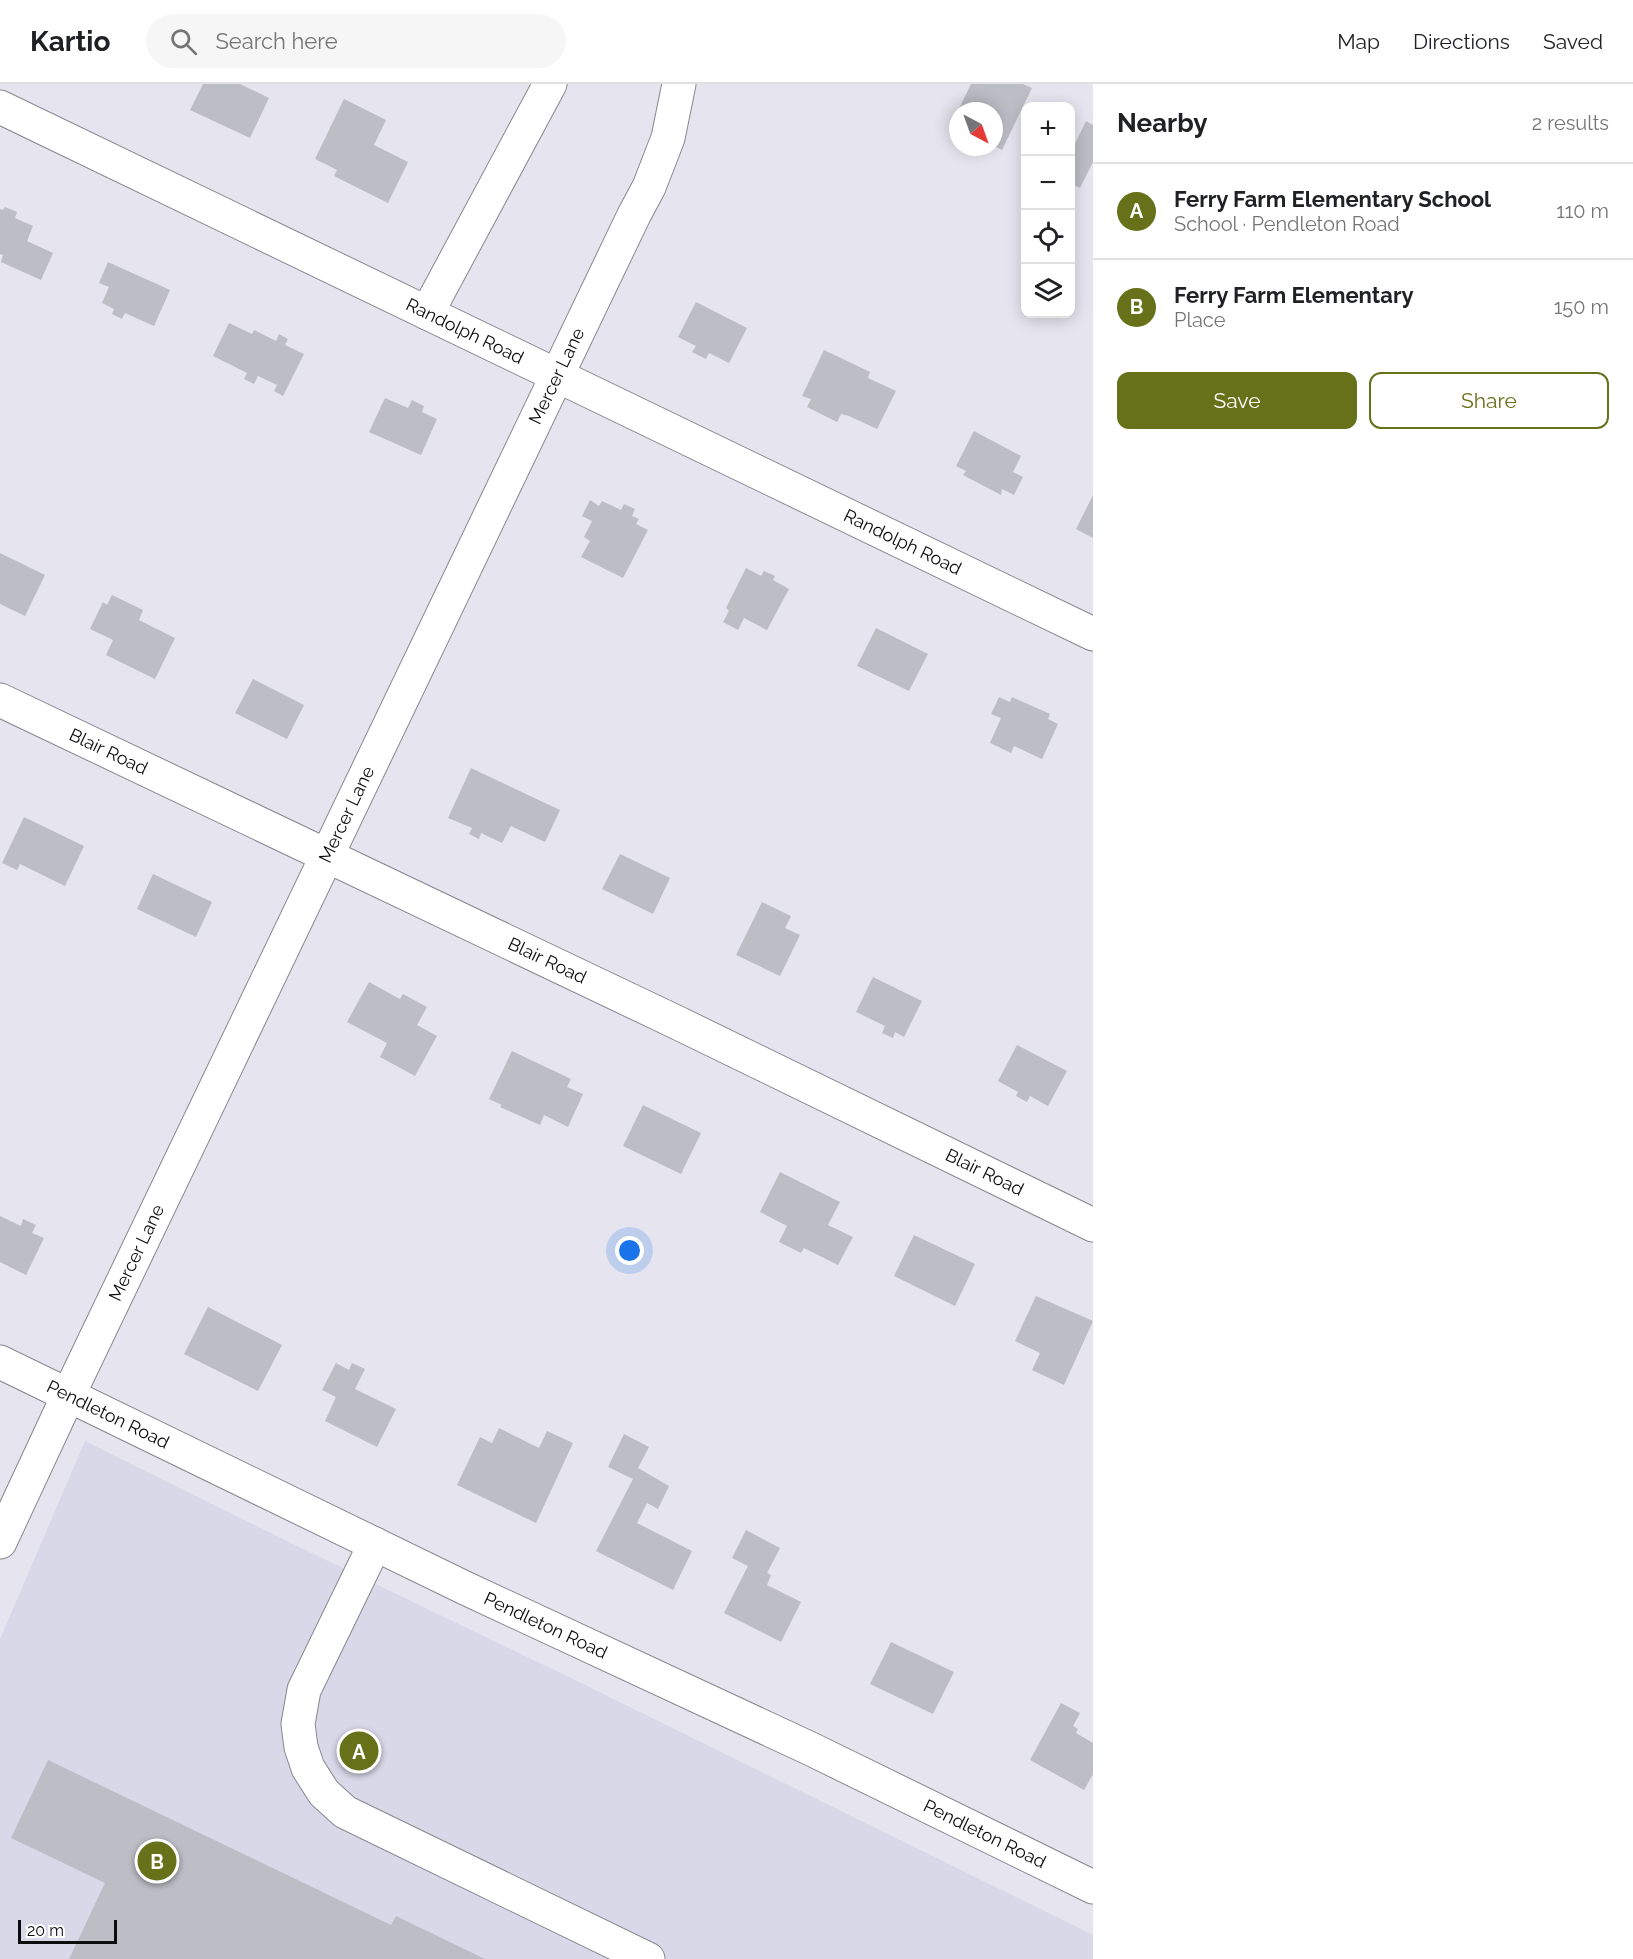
<!DOCTYPE html>
<meta charset="utf-8">
<style>
:root{--surface:#fff;--page:#f6f6f6;--text:#202124;--muted:#757577;--line:#e0e0e0;--accent:#67711a}
body{margin:0;font-family:Raleway,sans-serif;background:var(--page);color:var(--text)}
.controls{position:absolute;right:18px;top:18px;display:grid;overflow:hidden;border-radius:12px;box-shadow:0 3px 15px #0003}
.controls button{width:54px;height:54px;display:grid;place-items:center;padding:0;border:0;border-bottom:2px solid var(--line);background:var(--surface);color:var(--text);font:30px sans-serif}
.compass{position:absolute;left:949px;top:18px;width:54px;height:54px;border-radius:50%;background:var(--surface);box-shadow:0 3px 15px #0003;rotate:139deg}
.scale{position:absolute;left:18px;bottom:15px;width:99px;box-sizing:border-box;padding-left:6px;border:3px solid #0c0b0e;border-top:0;font-size:16px;line-height:21px;white-space:nowrap;color:#0c0b0e;-webkit-text-stroke:4px #fff;paint-order:stroke}
.you{position:absolute;left:630px;top:1167px;width:21px;height:21px;margin:-15px;border:4px solid #fff;border-radius:50%;background:#1a73e8;box-shadow:0 0 0 9px #1a73e833}
.badge{display:grid;place-items:center;width:39px;height:39px;border-radius:50%;background:var(--accent);color:#fff;font-size:20px;font-weight:700}
.pin{position:absolute;translate:-50% -50%;border:3px solid #fff;box-shadow:0 2px 6px #0006}
.list{margin:0;padding:0;list-style:none}
h2{display:flex;justify-content:space-between;align-items:center;height:78px;margin:0;padding:0 24px;font-size:26px}
h2 small{font-size:20px;font-weight:400;color:var(--muted)}
.list li{display:grid;grid-template-columns:39px 1fr auto;gap:18px;align-items:center;box-sizing:border-box;height:96px;padding:0 24px;border-top:2px solid var(--line)}
.list b{display:block;font-size:22px;white-space:nowrap}
.list p{margin:0;font-size:20px;white-space:nowrap;color:var(--muted)}
.list em{font-size:20px;font-style:normal;color:var(--muted)}
.actions{display:flex;gap:12px;padding:18px 24px}
.actions a{flex:1;padding:14px 0;border:2px solid var(--accent);border-radius:12px;text-align:center;font-size:21px;color:var(--accent)}
.actions .main{background:var(--accent);color:#fff}
.icon{flex:none;width:33px;height:33px;fill:none;stroke:currentColor;stroke-width:2;stroke-linecap:round;stroke-linejoin:round}
.map{position:relative;flex:none;width:1093px;height:1875px;overflow:hidden}
header{display:flex;align-items:center;gap:36px;box-sizing:border-box;height:84px;padding:0 30px;background:var(--surface);border-bottom:2px solid var(--line)}
header strong{font-size:28px}
nav{display:flex;gap:33px;margin-inline-start:auto;font-size:21px}
.search{width:420px;height:54px;background:var(--page);display:flex;align-items:center;gap:15px;box-sizing:border-box;padding:0 21px;border-radius:33px;color:var(--muted);font-size:22px}
main{display:flex}
aside{flex:1;background:var(--surface)}
.map>svg:first-child{display:block}
</style>
<header>
<strong>Kartio</strong>
<div class="search"><svg class="icon" aria-label="search" viewBox="0 0 24 24"><circle cx="10" cy="10" r="6"/><path d="M15 15l6 6"/></svg>Search here</div>
<nav><a>Map</a><a>Directions</a><a>Saved</a></nav>
</header>
<main>
<div class="map">
<svg width="1093" height="1875" viewBox="0 0 1093 1875">
<rect width="100%" height="100%" fill="#e6e5ef"/>
<polygon fill="#d9d8e9" points="85,1357 295,1461 573,1595 1093,1851 1093,1875 0,1875 0,1555"/>
<g fill="#bdbdc6">
<polygon points="203,0 240,0 269,14 250,54 190,26"/>
<polygon points="971,0 1023,0 1032,4 1002,66 994,62 994,27 958,27 958,44 951,41"/>
<polygon points="344,15 386,36 374,61 408,78 388,119 334,92 337,86 315,75"/>
<polygon points="1086,37 1093,41 1093,78 1080,104 1070,99 1070,70"/>
<polygon points="5,123 17,128 15,134 33,142 27,157 53,169 41,196 1,178 3,171 0,170 0,125 3,126"/>
<polygon points="108,178 170,206 154,242 125,229 122,235 112,230 114,225 102,219 109,203 99,199"/>
<polygon points="696,218 747,244 729,279 709,269 706,275 692,268 696,262 678,253"/>
<polygon points="229,239 252,250 254,246 276,257 279,250 288,255 285,261 304,270 283,312 274,307 277,301 258,292 254,300 244,295 247,289 213,272"/>
<polygon points="824,266 870,288 868,294 896,307 877,345 849,332 841,330 837,338 807,323 811,315 802,312"/>
<polygon points="385,314 408,324 412,316 424,322 422,328 437,335 421,371 369,348"/>
<polygon points="974,347 1021,372 1013,388 1023,393 1014,411 1002,405 1001,411 963,391 966,387 956,382"/>
<polygon points="1093,411 1093,454 1076,445"/>
<polygon points="590,416 599,422 602,417 621,426 624,420 635,425 632,432 639,435 636,440 648,446 623,494 581,473 590,457 584,453 592,437 582,432"/>
<polygon points="0,469 45,491 25,532 0,520"/>
<polygon points="746,484 761,492 764,487 775,492 773,496 789,505 767,546 744,534 738,546 723,538 729,527 726,524"/>
<polygon points="112,511 143,526 139,536 175,554 155,595 106,571 113,556 90,545 103,518 107,521"/>
<polygon points="876,544 928,570 909,607 857,582"/>
<polygon points="253,595 304,621 287,655 235,629"/>
<polygon points="999,613 1010,618 1012,613 1050,630 1048,635 1058,640 1042,675 1014,662 1011,669 990,659 1001,634 991,630"/>
<polygon points="471,684 560,726 545,758 511,742 502,759 481,749 479,755 469,750 472,744 448,734"/>
<polygon points="24,733 84,762 65,802 20,780 17,786 2,779"/>
<polygon points="620,770 670,794 653,830 602,805"/>
<polygon points="153,790 212,818 196,853 137,825"/>
<polygon points="762,818 791,832 785,844 800,851 780,892 736,871"/>
<polygon points="873,893 922,917 904,953 895,948 893,954 882,949 885,942 856,928"/>
<polygon points="369,898 400,915 403,910 427,923 417,941 437,952 415,992 380,973 387,959 347,938"/>
<polygon points="1017,961 1067,987 1048,1022 1030,1012 1027,1018 1016,1012 1018,1008 998,997"/>
<polygon points="512,967 571,995 567,1003 583,1010 568,1043 544,1031 540,1041 500,1023 502,1021 489,1015"/>
<polygon points="643,1021 701,1049 681,1090 623,1062"/>
<polygon points="780,1088 840,1118 828,1141 853,1153 838,1181 804,1164 801,1169 779,1158 787,1142 760,1128"/>
<polygon points="0,1132 21,1142 23,1135 36,1141 32,1149 44,1154 26,1191 0,1178"/>
<polygon points="914,1151 975,1180 955,1222 894,1192"/>
<polygon points="1036,1212 1093,1237 1064,1301 1032,1286 1040,1269 1015,1257"/>
<polygon points="208,1223 282,1261 258,1307 184,1270"/>
<polygon points="336,1279 349,1286 352,1279 365,1285 355,1305 396,1325 377,1363 325,1337 336,1313 322,1306"/>
<polygon points="499,1344 539,1364 547,1347 573,1359 536,1439 457,1401 480,1353 492,1359"/>
<polygon points="624,1350 649,1363 638,1384 669,1402 658,1425 647,1419 637,1439 692,1467 673,1506 596,1467 633,1395 608,1383"/>
<polygon points="746,1446 780,1464 767,1489 771,1491 767,1501 801,1518 781,1558 724,1529 748,1482 732,1474"/>
<polygon points="891,1558 954,1588 933,1630 870,1600"/>
<polygon points="1061,1619 1080,1629 1073,1642 1078,1645 1076,1649 1093,1659 1093,1690 1084,1706 1030,1676"/>
<polygon points="48,1676 391,1841 396,1832 485,1875 69,1875 105,1799 11,1754"/>
</g>
<g fill="none" stroke-linecap="round" stroke-linejoin="round">
<g stroke="#878790" stroke-width="35">
<g id="minor">
<path id="s1" d="M0 23 1093 550"/>
<polyline points="427,229 550,0"/>
<path id="s2" d="M0 616 678 939 1093 1141"/>
<path id="s3" d="M0 1278 465 1504 811 1665 1093 1803"/>
<path id="s4" d="M0 1458 68 1312 634 131 649 103 668 54 679 0"/>
<polyline points="375,1460 304,1606 298,1640 301,1663 308,1684 324,1709 345,1728 648,1875"/>
</g>
</g>
<use href="#minor" stroke="#fff" stroke-width="33"/>
</g>
<g text-anchor="middle" stroke-width="4.5" stroke-linejoin="round" paint-order="stroke">
<g font-size="18" fill="#0c0b0e" stroke="#fff">
<text dy="6" stroke="none"><textPath href="#s1" startOffset="516">Randolph Road</textPath></text>
<text dy="6" stroke="none"><textPath href="#s4" startOffset="1292">Mercer Lane</textPath></text>
<text dy="6" stroke="none"><textPath href="#s1" startOffset="1002">Randolph Road</textPath></text>
<text dy="6" stroke="none"><textPath href="#s2" startOffset="120">Blair Road</textPath></text>
<text dy="6" stroke="none"><textPath href="#s4" startOffset="806">Mercer Lane</textPath></text>
<text dy="6" stroke="none"><textPath href="#s2" startOffset="606">Blair Road</textPath></text>
<text dy="6" stroke="none"><textPath href="#s2" startOffset="1092">Blair Road</textPath></text>
<text dy="6" stroke="none"><textPath href="#s4" startOffset="320">Mercer Lane</textPath></text>
<text dy="6" stroke="none"><textPath href="#s3" startOffset="120">Pendleton Road</textPath></text>
<text dy="6" stroke="none"><textPath href="#s3" startOffset="606">Pendleton Road</textPath></text>
<text dy="6" stroke="none"><textPath href="#s3" startOffset="1092">Pendleton Road</textPath></text>
</g>
</g>
</svg>
<div class="controls">
<button>+</button>
<button>−</button>
<button><svg class="icon" aria-label="locate" viewBox="0 0 24 24"><circle cx="12" cy="12" r="6"/><path d="M12 2v4M12 18v4M2 12h4M18 12h4"/></svg></button>
<button><svg class="icon" aria-label="layers" viewBox="0 0 24 24"><path d="M12 4l9 5-9 5-9-5zM3 14l9 5 9-5"/></svg></button>
</div>
<svg class="compass" viewBox="-18 -18 36 36"><path d="M0-13l5 13h-10z" fill="#e53935"/><path d="M0 13l5-13h-10z" fill="#757577"/></svg>
<div class="scale">20 m</div>
<div class="you"></div>
<div class="pin badge" style="left:359px;top:1667px">A</div>
<div class="pin badge" style="left:157px;top:1777px">B</div>
</div>
<aside>
<h2>Nearby<small>2 results</small></h2>
<ul class="list">
<li><span class="badge">A</span><div><b>Ferry Farm Elementary School</b><p>School · Pendleton Road</p></div><em>110 m</em></li>
<li><span class="badge">B</span><div><b>Ferry Farm Elementary</b><p>Place</p></div><em>150 m</em></li>
</ul>
<div class="actions"><a class="main">Save</a><a>Share</a></div>
</aside>
</main>
